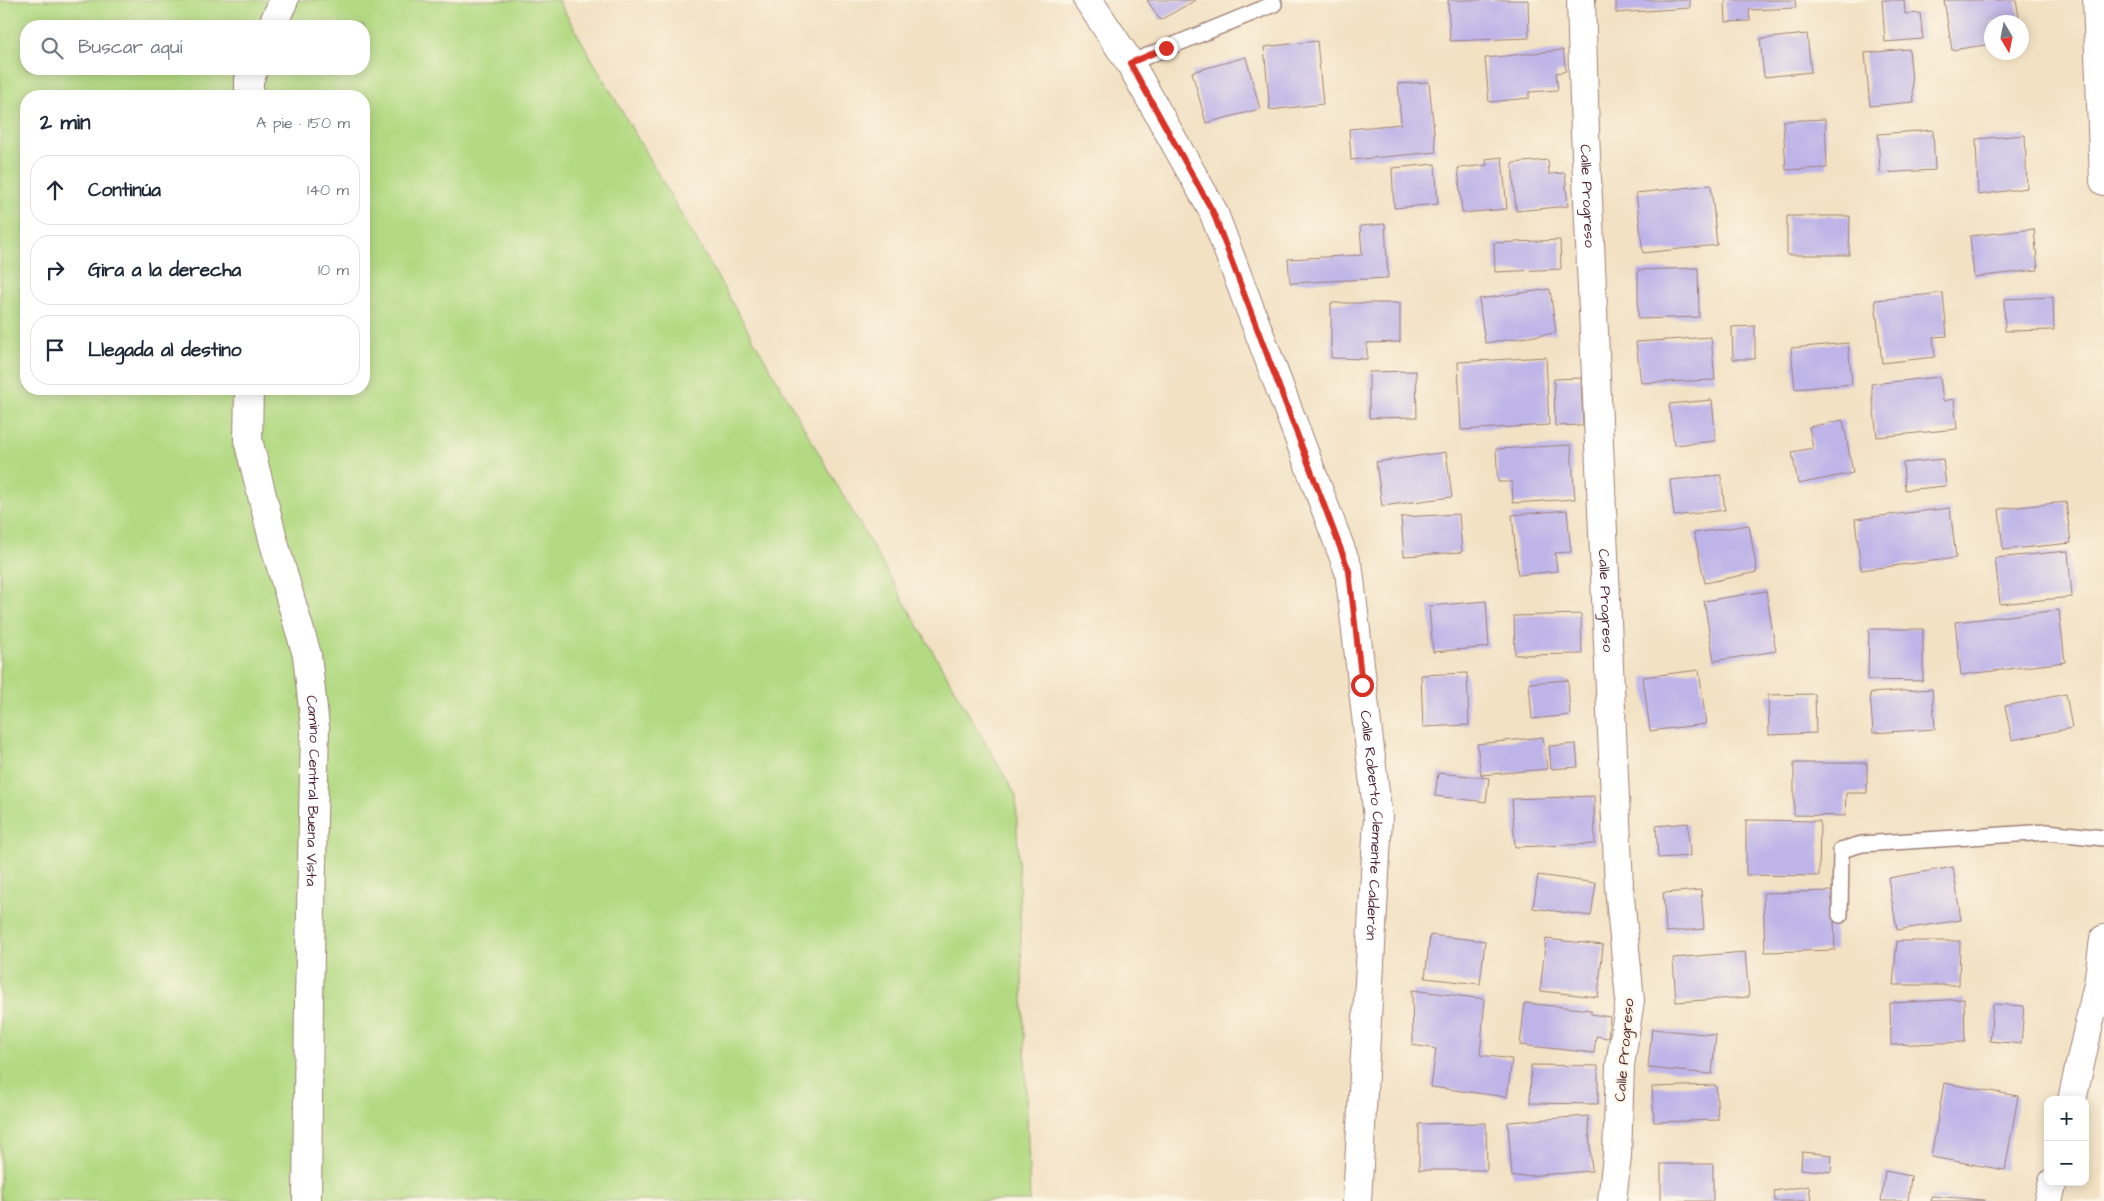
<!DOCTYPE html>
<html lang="es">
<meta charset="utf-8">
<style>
:root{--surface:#fff;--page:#f6f6f7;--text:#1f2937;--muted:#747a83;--line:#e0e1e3}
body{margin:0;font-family:"Architects Daughter",sans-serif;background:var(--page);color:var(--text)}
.controls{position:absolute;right:15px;bottom:15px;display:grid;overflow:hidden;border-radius:10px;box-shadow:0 2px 12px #0003}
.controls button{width:45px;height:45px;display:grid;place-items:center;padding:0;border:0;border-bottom:1px solid var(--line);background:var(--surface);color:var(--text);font:25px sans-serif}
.compass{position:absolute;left:1984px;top:15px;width:45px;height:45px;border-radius:50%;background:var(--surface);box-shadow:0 2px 12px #0003;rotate:170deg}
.stop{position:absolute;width:15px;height:15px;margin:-11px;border:4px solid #d93025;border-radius:50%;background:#fff}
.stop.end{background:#d93025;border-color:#fff;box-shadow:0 1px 5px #0008}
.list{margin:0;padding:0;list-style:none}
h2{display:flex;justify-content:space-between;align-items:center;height:65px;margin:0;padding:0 20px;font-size:21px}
h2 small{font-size:16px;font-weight:400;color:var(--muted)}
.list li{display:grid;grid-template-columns:32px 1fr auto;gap:15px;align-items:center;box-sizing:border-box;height:70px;margin:0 10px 10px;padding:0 10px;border:1px solid var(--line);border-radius:20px}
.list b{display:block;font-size:19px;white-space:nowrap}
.list em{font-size:16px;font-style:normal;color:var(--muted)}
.icon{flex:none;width:28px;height:28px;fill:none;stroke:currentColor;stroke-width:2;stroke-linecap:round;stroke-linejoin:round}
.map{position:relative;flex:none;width:2104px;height:1201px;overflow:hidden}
.search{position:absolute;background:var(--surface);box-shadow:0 2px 12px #0003;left:20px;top:20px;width:350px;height:55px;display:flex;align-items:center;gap:12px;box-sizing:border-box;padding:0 18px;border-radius:20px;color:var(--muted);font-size:19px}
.panel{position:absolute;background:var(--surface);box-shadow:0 2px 12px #0003;left:20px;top:90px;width:350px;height:305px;border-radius:20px}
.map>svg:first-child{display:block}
</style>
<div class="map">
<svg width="2104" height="1201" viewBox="0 0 2104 1201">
<rect width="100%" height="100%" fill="#fcf5e5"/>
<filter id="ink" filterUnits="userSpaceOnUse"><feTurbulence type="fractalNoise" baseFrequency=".02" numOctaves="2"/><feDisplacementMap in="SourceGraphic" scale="10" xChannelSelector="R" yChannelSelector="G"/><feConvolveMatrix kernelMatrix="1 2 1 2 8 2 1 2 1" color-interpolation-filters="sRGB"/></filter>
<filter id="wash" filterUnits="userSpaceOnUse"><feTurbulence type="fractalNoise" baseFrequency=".0096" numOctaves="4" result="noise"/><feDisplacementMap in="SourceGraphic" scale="20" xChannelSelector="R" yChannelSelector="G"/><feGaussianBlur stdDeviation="1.12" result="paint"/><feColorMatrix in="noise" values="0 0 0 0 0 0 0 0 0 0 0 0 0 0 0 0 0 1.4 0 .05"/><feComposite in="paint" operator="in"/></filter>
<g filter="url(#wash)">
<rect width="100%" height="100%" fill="#f2e1c3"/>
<path fill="#b3da83" stroke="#7e7c57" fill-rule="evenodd" d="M0 0H558L1016 796 1030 1201H0ZM26 26H364V69H26ZM26 96H364V389H26Z"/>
<g id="blocks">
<g fill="#beb4e8">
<polygon points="1147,0 1196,0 1160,20"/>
<polygon points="1448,0 1528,0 1529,38 1450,41"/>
<polygon points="1616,0 1690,0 1690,8 1616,13"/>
<polygon points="1725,0 1795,0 1796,8 1749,10 1750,21 1726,22"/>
<polygon points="1882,0 1904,0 1905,14 1920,13 1923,39 1885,42"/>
<polygon points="1944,0 2016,0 2020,22 1992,22 1992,44 1952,50"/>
<polygon points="1807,34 1811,72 1764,77 1760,39"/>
<polygon points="1317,41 1323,104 1270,110 1264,47"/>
<polygon points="1909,49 1914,102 1870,106 1865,53"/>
<polygon points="1563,50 1566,71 1556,73 1558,90 1529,92 1529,98 1489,102 1485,58"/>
<polygon points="1246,57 1260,109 1206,123 1192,72"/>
<polygon points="1429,82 1436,152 1351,160 1349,129 1401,124 1398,84"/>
<polygon points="1825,119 1827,168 1786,170 1783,121"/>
<polygon points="1933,130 1935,170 1880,173 1878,134"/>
<polygon points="2025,135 2027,188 1978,195 1976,139"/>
<polygon points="1502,157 1507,209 1462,213 1458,168 1487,165 1486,159"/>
<polygon points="1548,160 1549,174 1565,173 1568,206 1516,211 1512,163"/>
<polygon points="1435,164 1438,204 1394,208 1392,168"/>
<polygon points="1711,185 1717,245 1643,253 1636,193"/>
<polygon points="1787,216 1850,216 1849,255 1787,255"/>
<polygon points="1385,224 1388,278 1290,283 1288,259 1362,255 1360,226"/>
<polygon points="2034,229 2038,270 1974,277 1970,236"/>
<polygon points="1560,240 1561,269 1495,272 1494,243"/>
<polygon points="1698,268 1699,317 1638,319 1638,270"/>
<polygon points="1550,289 1556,333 1485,343 1479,299"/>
<polygon points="1943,293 1947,336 1933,337 1935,357 1882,363 1875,300"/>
<polygon points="2053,297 2054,330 2005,331 2004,299"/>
<polygon points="1331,303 1400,303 1400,342 1367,343 1367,359 1331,358"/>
<polygon points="1755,326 1755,359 1733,359 1732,327"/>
<polygon points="1711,337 1715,380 1641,383 1636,342"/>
<polygon points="1848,343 1852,384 1795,389 1791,348"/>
<polygon points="1546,357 1549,425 1461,430 1458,362"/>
<polygon points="1416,371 1417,417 1369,418 1369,372"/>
<polygon points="1940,377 1943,401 1954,399 1957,429 1877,437 1871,384"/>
<polygon points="1581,378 1583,425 1555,426 1554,379"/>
<polygon points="1712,400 1716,441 1674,445 1669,404"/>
<polygon points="1843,420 1853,473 1798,484 1792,452 1813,448 1809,427"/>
<polygon points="1571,445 1575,499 1513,503 1512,482 1498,482 1496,449"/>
<polygon points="1446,452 1452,497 1382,506 1376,462"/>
<polygon points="1943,459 1946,486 1905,490 1903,463"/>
<polygon points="1721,475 1725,510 1674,516 1670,480"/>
<polygon points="2066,502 2071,543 2003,550 1999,509"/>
<polygon points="1950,508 1956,558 1861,570 1855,519"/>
<polygon points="1567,510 1571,552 1555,553 1557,571 1518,575 1512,515"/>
<polygon points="1459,514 1462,552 1404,556 1401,517"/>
<polygon points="1749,525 1757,572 1705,583 1694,533"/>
<polygon points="2068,551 2072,597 2000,604 1995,558"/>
<polygon points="1766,591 1776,651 1714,661 1704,601"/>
<polygon points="1486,601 1489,647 1433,652 1429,606"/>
<polygon points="2059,610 2065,662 1961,675 1955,622"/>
<polygon points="1581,614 1582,654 1515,655 1514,616"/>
<polygon points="1869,629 1923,629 1923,681 1868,680"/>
<polygon points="1699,670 1706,724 1650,731 1643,677"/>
<polygon points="1467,673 1469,725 1423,727 1421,675"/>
<polygon points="1568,680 1570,715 1532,719 1529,683"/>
<polygon points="1932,689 1935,729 1873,733 1870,693"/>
<polygon points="1815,694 1816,733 1769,735 1768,695"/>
<polygon points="2066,694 2072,728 2012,740 2005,706"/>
<polygon points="1543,737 1547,769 1481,775 1477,744"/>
<polygon points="1576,744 1578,767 1551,769 1549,746"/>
<polygon points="1794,763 1867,763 1867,793 1846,793 1845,816 1794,815"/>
<polygon points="1438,773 1489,778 1486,802 1435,796"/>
<polygon points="1594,796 1595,844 1515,847 1512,799"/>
<polygon points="1746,820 1820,821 1819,876 1746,875"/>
<polygon points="1688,823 1690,856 1658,858 1656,826"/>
<polygon points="1953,867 1961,920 1897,930 1888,878"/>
<polygon points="1538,875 1596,883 1591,916 1533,908"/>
<polygon points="1701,890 1704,929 1666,932 1663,893"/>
<polygon points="1833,891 1835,950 1765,952 1763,893"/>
<polygon points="1430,935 1485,941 1480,984 1425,978"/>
<polygon points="1546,939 1603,945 1598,997 1540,991"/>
<polygon points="1897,941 1960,941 1959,985 1893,985"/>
<polygon points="1745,952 1749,997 1676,1002 1673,958"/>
<polygon points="1412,990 1485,999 1480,1055 1512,1059 1507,1097 1431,1087 1436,1049 1413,1045"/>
<polygon points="1964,999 1965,1042 1891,1045 1890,1003"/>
<polygon points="1525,1003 1591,1010 1591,1014 1610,1017 1608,1038 1596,1036 1594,1053 1520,1045"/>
<polygon points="1993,1004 2024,1006 2021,1044 1990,1041"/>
<polygon points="1652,1029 1716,1035 1712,1074 1648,1068"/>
<polygon points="1531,1065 1598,1066 1598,1104 1530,1103"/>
<polygon points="1944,1083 2018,1096 2005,1170 1931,1157"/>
<polygon points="1716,1085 1718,1120 1654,1122 1652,1087"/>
<polygon points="1588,1116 1592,1171 1512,1177 1508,1122"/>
<polygon points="1486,1123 1487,1170 1419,1170 1419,1124"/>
<polygon points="1802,1152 1832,1155 1831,1172 1801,1169"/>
<rect x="1661" y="1164" width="52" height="37"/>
<polygon points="1885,1171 1911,1176 1908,1201 1881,1201"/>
<polygon points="1809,1186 1811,1201 1775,1201 1774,1191"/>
<polygon points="1931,1196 1984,1200 1984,1201 1931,1201"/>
</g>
</g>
</g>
<g filter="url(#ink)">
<use href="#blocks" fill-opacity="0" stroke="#9e8077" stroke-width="1"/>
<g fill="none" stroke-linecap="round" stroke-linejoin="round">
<g stroke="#9e8077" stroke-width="18">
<g id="service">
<polyline points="1130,63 1274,4"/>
<polyline points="1840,915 1841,850 1862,844 2047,832 2104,838"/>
</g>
</g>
<g stroke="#9e8077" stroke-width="30">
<g id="minor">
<path id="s1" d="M1088 0 1130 63 1213 211 1349 571 1378 818 1357 1201"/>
<path id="s2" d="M1581 0 1585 133 1619 887 1630 1000 1620 1065 1617 1156 1612 1201"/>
<polyline points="272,26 284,0"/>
<polyline points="249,96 249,80 254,69"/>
<path id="s3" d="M249 389 248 440 274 543 307 655 315 727 309 1000 307 1201"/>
</g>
</g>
<g stroke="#9e8077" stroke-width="30">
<g id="tertiary">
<polyline points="2097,0 2104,181"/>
<polyline points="2072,1100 2098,984 2104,939"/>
<polyline points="2048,1201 2053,1182"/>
</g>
</g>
<use href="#service" stroke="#fff" stroke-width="15"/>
<use href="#minor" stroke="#fff" stroke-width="28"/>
<use href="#tertiary" stroke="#fff" stroke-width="28"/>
</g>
</g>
<g fill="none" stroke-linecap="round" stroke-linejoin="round" filter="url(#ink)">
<polyline stroke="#d93025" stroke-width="6" points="1166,48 1130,63 1213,212 1349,571 1362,685"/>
</g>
<g text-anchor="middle" stroke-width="4.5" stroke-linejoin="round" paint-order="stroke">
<g font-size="15" fill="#4a1f2b" stroke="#fcf5e5">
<text dy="5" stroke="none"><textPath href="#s2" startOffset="196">Calle Progreso</textPath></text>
<text dy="5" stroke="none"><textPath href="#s2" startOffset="601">Calle Progreso</textPath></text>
<text dy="5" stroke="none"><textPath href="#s3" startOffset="410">Camino Central Buena Vista</textPath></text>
<text dy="5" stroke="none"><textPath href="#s1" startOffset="886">Calle Roberto Clemente Calderón</textPath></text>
<text transform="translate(1624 1050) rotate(-85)" y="5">Calle Progreso</text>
</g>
</g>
</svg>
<div class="controls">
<button>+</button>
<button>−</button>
</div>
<svg class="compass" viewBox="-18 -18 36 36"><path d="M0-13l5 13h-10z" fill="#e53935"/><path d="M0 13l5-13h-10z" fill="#747a83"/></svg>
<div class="stop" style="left:1362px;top:685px"></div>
<div class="stop end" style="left:1166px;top:48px"></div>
<div class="search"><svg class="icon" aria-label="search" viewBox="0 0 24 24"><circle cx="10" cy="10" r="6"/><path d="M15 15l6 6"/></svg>Buscar aquí</div>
<section class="panel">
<h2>2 min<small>A pie · 150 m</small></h2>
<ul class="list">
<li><svg class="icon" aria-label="ahead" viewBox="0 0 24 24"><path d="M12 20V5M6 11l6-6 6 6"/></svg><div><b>Continúa</b></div><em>140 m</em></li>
<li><svg class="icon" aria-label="right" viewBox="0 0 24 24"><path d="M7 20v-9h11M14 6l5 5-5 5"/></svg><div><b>Gira a la derecha</b></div><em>10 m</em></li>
<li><svg class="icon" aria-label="arrive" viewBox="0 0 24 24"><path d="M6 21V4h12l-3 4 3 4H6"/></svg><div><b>Llegada al destino</b></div></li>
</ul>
</section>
</div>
